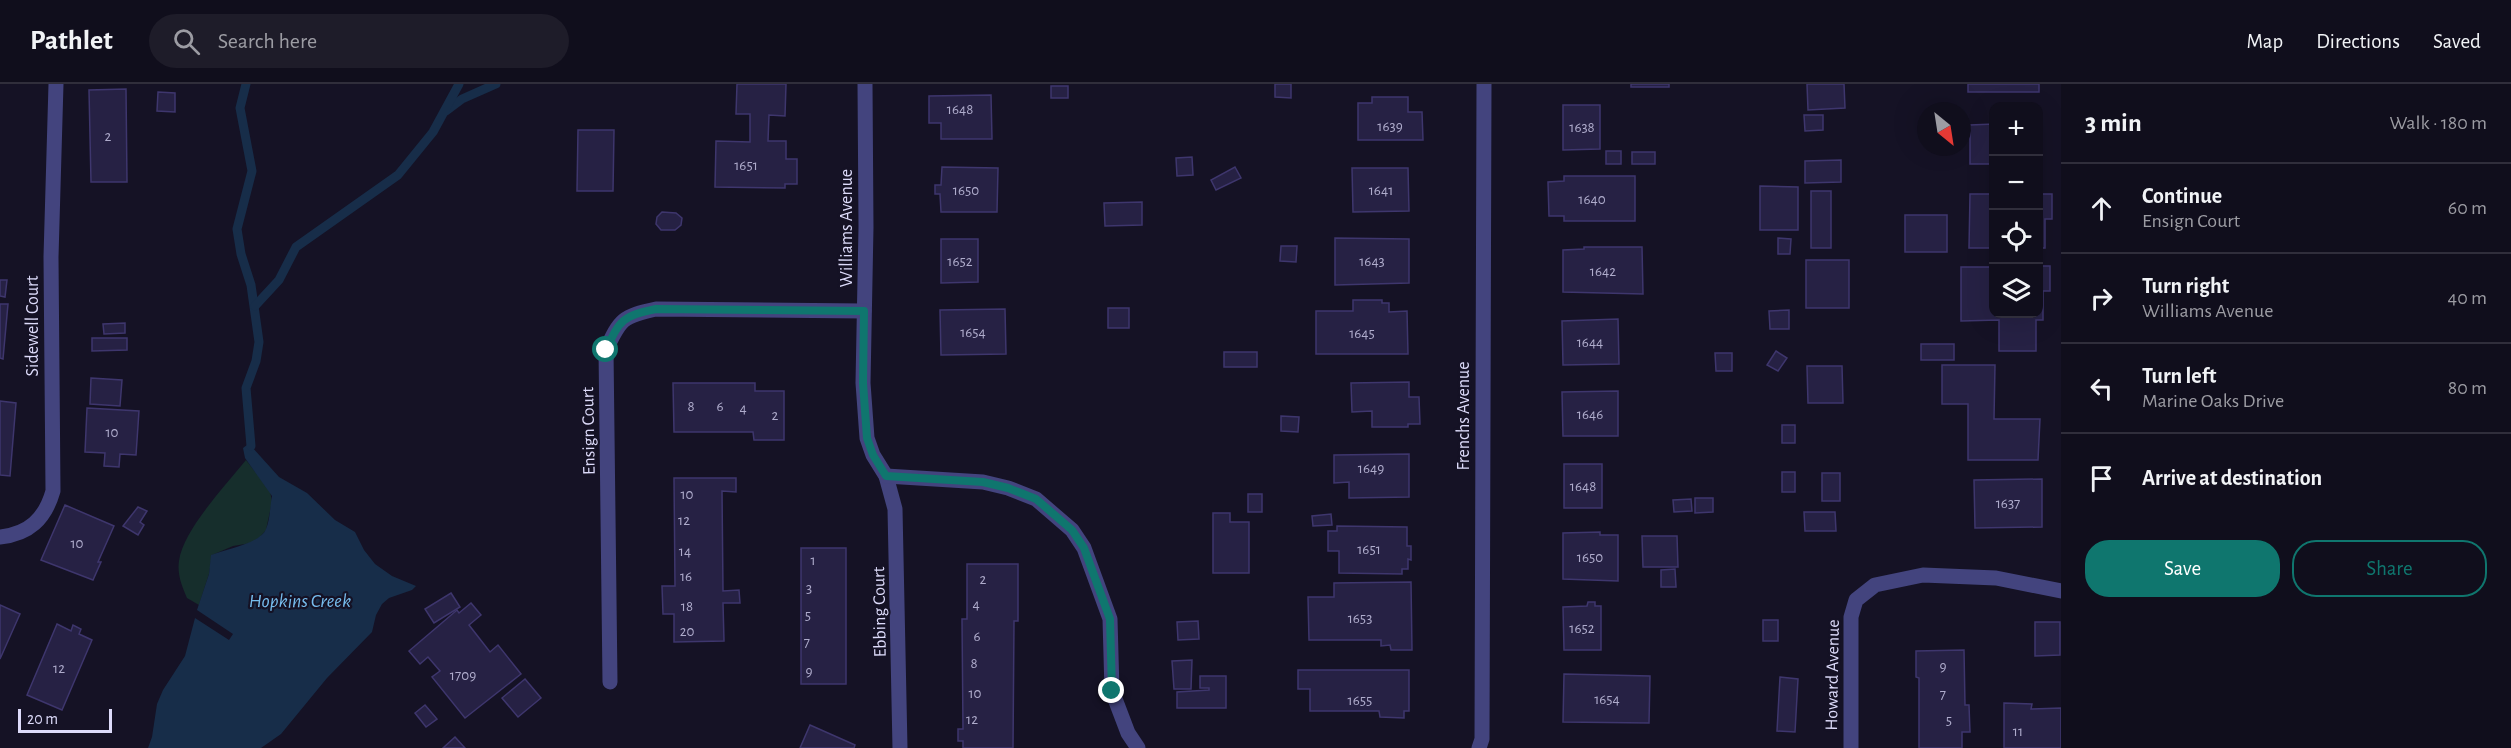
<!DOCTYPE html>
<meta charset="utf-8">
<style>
:root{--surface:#100e1c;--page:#1e1c29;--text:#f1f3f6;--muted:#9c9ca3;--line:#302e3b;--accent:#0f766e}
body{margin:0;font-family:"Alegreya Sans",sans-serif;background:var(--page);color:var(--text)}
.controls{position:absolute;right:18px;top:18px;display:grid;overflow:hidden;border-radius:12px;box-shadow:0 6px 24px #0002}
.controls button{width:54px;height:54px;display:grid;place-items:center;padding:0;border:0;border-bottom:2px solid var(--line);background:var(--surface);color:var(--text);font:30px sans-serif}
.compass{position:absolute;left:1917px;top:18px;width:54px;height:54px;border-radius:50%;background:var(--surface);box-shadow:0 6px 24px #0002;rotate:150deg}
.scale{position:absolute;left:18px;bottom:15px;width:94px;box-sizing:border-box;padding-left:6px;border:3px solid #dddbfa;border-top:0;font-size:16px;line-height:21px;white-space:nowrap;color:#dddbfa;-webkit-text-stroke:4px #151225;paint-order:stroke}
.stop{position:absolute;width:18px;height:18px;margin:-14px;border:4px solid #0f766e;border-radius:50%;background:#fff}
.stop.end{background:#0f766e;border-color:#fff;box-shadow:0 2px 6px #0008}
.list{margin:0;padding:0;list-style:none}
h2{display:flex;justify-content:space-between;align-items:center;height:78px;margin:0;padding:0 24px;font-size:26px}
h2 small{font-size:20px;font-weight:400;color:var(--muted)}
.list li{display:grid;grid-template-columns:39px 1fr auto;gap:18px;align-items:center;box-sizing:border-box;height:90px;padding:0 24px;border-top:2px solid var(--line)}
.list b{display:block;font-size:22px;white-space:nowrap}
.list p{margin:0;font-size:20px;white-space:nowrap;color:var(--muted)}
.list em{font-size:20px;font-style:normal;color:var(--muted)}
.actions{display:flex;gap:12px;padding:18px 24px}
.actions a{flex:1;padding:14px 0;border:2px solid var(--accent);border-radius:24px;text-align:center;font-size:21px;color:var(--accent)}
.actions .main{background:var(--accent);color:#fff}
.icon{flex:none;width:33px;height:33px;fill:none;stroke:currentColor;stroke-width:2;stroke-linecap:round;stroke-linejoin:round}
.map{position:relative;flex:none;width:2061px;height:664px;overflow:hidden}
header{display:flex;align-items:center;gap:36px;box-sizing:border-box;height:84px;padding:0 30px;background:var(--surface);border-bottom:2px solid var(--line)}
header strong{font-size:28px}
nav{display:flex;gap:33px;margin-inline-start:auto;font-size:21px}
.search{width:420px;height:54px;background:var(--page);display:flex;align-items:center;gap:15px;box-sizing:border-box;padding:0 21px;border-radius:33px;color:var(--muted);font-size:22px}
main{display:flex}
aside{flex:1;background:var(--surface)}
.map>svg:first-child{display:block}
</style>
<header>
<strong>Pathlet</strong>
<div class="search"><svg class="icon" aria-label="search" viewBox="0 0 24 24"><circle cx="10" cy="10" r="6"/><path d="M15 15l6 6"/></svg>Search here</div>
<nav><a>Map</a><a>Directions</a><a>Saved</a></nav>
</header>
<main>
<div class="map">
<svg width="2061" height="664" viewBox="0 0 2061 664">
<rect width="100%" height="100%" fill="#151225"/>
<path fill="#162e2c" d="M246 376 270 407 272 418 266 446 260 453 251 459 233 462 212 471 209 490 199 521 187 514C182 502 177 491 179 477 183 446 226 401 246 376Z"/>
<path fill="#172d49" d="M247 361 252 363 279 393 307 409 335 436 355 448 364 466 375 480 392 492 416 502 412 506 389 514 382 520 376 531 372 548 327 594 281 650 261 664H148L152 653 157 620 163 606 185 572 195 534 229 556 233 550 197 526 209 490 211 471C226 465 261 459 266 445 270 436 270 422 272 412L245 374 243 364Z"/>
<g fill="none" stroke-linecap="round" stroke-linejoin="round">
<g stroke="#172d49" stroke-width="9">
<polyline points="246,0 240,24 252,87 237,145 241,170 251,201 259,258 256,277 246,304 251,362"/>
<polyline points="446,27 462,15 496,0"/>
<polyline points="255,222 279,196 296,163 398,91 433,48 459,0"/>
</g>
</g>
<g fill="#262144" stroke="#3e366d" stroke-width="1.5">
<polygon points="737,0 786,0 785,32 769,31 768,57 786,57 786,75 797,75 797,100 785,100 785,104 715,103 716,57 750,58 750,30 736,30"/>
<polygon points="1275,0 1291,0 1291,14 1275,13"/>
<rect x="1631" y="0" width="38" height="3"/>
<polygon points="1807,0 1844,0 1845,24 1808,26"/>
<rect x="1968" y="0" width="71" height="8"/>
<rect x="1051" y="2" width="17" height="12"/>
<polygon points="126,5 127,98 91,98 89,6"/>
<polygon points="158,8 175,9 175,28 157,27"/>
<polygon points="991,11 992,55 941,55 941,39 929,39 929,12"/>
<polygon points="1372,13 1408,13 1408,28 1422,28 1423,56 1358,56 1358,19 1372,19"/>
<polygon points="1563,21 1600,21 1600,65 1563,66"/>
<polygon points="1804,31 1823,31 1823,46 1805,47"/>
<polygon points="1994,40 1994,80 1970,80 1970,41"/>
<polygon points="2038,40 2040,40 2042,80 2038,80"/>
<polygon points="578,46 614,46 613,107 577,107"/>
<rect x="1606" y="67" width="15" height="13"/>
<rect x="1632" y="68" width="23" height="12"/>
<polygon points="1192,73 1193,91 1177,92 1176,74"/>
<polygon points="1841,76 1841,98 1805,99 1805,77"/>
<polygon points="942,83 998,84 997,128 941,128 940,110 935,110 935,101 941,101"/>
<polygon points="1235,83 1241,94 1216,106 1211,96"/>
<polygon points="1352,84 1408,84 1409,127 1353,128"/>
<polygon points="1564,92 1635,92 1635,137 1564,137 1564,132 1549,132 1548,98 1564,97"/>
<polygon points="1760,102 1798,103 1798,146 1760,146"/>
<rect x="1811" y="107" width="20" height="57"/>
<polygon points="1970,110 1994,110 1994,164 1969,164"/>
<polygon points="2038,110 2052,110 2052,135 2045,135 2045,164 2038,164"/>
<polygon points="1142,118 1142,141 1105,142 1104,119"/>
<polygon points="662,128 676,129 682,134 681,141 675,146 661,146 656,140 657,133"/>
<rect x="1905" y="131" width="42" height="37"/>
<polygon points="1335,154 1409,155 1409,199 1335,201"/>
<polygon points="1778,154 1791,155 1790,170 1778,170"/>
<polygon points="941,155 978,155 978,198 941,199"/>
<polygon points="1281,162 1297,162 1296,178 1280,177"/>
<polygon points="1584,163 1642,163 1643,210 1563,208 1563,166 1584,165"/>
<rect x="1806" y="176" width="43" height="48"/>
<polygon points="2038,182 2050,182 2050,207 2043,207 2043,236 2036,236 2036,267 1999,267 1999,236 1961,237 1961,183 1994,183 1994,230 2038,230"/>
<polygon points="0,196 7,196 5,213 0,212"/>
<polygon points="1353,216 1382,216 1382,219 1389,219 1389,228 1407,227 1408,270 1316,270 1316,227 1353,227"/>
<polygon points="0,220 8,220 3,275 0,274"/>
<rect x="1108" y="224" width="21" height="20"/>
<polygon points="1005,225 1006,270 941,271 940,226"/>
<polygon points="1789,226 1789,245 1770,245 1769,227"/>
<polygon points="1618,235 1619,280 1563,281 1562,237"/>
<polygon points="125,239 125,249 104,250 103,240"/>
<polygon points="92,254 127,254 127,266 92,267"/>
<rect x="1921" y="260" width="33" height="16"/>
<polygon points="1776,267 1787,274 1778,287 1767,281"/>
<rect x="1224" y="268" width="33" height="15"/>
<polygon points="1715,269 1732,269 1732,287 1716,287"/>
<polygon points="1942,281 1995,281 1994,335 2040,335 2038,376 1968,376 1968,320 1942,320"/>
<polygon points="1807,282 1842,282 1843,319 1808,319"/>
<polygon points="91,294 122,296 120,322 90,320"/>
<polygon points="1409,298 1409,313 1419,313 1420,340 1408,340 1408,343 1372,343 1372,327 1352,328 1351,299"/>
<polygon points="673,299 755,299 755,307 784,307 784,356 754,356 753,348 674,348"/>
<polygon points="1618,307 1618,352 1563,352 1562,308"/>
<polygon points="0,317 16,319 10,392 0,391"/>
<polygon points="87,324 139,327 136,371 120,370 119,383 104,382 105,369 85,368"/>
<polygon points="1281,332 1299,333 1298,348 1281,347"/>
<rect x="1782" y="341" width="13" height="18"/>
<polygon points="1409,370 1409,413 1349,414 1349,398 1334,399 1334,371"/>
<rect x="1564" y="380" width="38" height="44"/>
<rect x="1782" y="388" width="13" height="20"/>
<rect x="1822" y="389" width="18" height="28"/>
<polygon points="674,394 736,394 736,408 722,407 723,507 739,506 740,519 723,519 724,557 674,558 674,530 663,530 662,502 675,502"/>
<polygon points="2042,395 2042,443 1975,444 1974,396"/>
<rect x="1248" y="410" width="14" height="18"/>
<polygon points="1695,414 1713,414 1713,428 1695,429"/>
<polygon points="1691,415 1692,427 1674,428 1673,416"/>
<polygon points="65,421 114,442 98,478 101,478 93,496 41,476"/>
<polygon points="138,423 147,427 140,438 144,441 138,451 123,442"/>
<polygon points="1804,428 1835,428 1836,447 1805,447"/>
<polygon points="1213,429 1230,429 1230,438 1249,438 1249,489 1213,489"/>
<polygon points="1331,430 1332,441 1313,442 1312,432"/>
<polygon points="1337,442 1407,443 1407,462 1411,462 1411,476 1408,475 1408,485 1402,485 1402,490 1339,489 1339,467 1328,467 1328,447 1337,447"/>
<polygon points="1600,448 1600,451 1618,451 1618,497 1563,495 1563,449"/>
<polygon points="1642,452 1677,452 1678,483 1643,483"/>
<rect x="801" y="464" width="45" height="136"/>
<polygon points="967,480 1018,480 1018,537 1014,537 1013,664 963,664 963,657 958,657 958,645 963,645 962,535 967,535"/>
<polygon points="1675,485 1676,503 1661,503 1661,486"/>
<polygon points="1411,498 1412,566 1391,566 1390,561 1381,562 1381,556 1309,556 1308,513 1334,513 1334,499"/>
<polygon points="451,509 460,523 434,539 425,525"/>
<polygon points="1588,518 1595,518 1595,522 1601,522 1601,566 1564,566 1563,523 1587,522"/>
<polygon points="471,519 481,531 469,541 490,568 498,561 521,590 465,634 432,593 440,587 428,573 420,580 409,567 457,526 459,529"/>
<polygon points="0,521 20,530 0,575"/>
<rect x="1763" y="536" width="15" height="21"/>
<polygon points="1198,537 1199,555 1178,556 1177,538"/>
<polygon points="2035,538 2060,538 2060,571 2035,572"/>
<polygon points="57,540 71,547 73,541 81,545 79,550 92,556 62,626 27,611"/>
<polygon points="1964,566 1965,621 1969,621 1970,648 1962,648 1962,664 1919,664 1919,594 1916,593 1916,567"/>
<polygon points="1192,576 1191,605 1174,605 1172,577"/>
<polygon points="1298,586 1409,586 1409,627 1404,627 1404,634 1380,633 1379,627 1310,627 1310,605 1298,605"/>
<polygon points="1564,590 1650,592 1649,639 1563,638"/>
<polygon points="1200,592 1226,592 1226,624 1177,624 1177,608 1209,606 1209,604 1200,604"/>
<polygon points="1780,593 1798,595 1795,648 1777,647"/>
<polygon points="525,595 541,614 518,633 502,614"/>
<polygon points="2004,619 2032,620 2031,625 2061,624 2061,664 2004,664"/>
<polygon points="425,621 437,635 426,643 415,629"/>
<polygon points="810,641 855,661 854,664 800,664"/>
<polygon points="455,653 465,664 443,664"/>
</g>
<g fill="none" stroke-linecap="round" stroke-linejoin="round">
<g stroke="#43447e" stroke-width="15">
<polyline points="865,0 866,143 863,299 867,354 873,371 886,392 895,425 900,664"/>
<polyline points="886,392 983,398 1008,404 1036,415 1072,446 1084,464 1110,535 1112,607 1128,649 1138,664"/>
<path d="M0 453C29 450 45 435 53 407L51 173 56 0"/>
<path d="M610 598 606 266C620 235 623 232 656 225L864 227"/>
<polyline points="1479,664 1482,655 1484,0"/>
<polyline points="1851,664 1851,533 1856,516 1875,501 1923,491 1996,494 2061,507"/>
</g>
</g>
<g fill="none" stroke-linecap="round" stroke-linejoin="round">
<path stroke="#0f766e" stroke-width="8" d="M606 266C620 235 623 232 656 225L864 227 863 299 867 354 873 371 886 392 983 398 1008 404 1036 415 1072 446 1084 464 1110 535 1112 607"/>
</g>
<g text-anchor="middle" stroke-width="4.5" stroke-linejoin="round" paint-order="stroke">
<g font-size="15" fill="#afaccc">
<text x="960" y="30">1648</text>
<text x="1390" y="47">1639</text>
<text x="1582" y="48">1638</text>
<text x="108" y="57">2</text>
<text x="746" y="86">1651</text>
<text x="966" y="111">1650</text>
<text x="1381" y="111">1641</text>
<text x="1592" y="120">1640</text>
<text x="960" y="182">1652</text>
<text x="1372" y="182">1643</text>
<text x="1603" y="192">1642</text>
<text x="973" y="253">1654</text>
<text x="1362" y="254">1645</text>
<text x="1590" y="263">1644</text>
<text x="691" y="327">8</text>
<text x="720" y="327">6</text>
<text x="743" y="329">4</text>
<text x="1590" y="335">1646</text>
<text x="775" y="336">2</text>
<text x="112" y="353">10</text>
<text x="1371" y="389">1649</text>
<text x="1583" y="407">1648</text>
<text x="687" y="415">10</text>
<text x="2008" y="424">1637</text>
<text x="684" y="441">12</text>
<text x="77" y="464">10</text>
<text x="1369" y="470">1651</text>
<text x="685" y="472">14</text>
<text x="1590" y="478">1650</text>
<text x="813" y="481">1</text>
<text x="686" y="497">16</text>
<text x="983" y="500">2</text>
<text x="809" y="509">3</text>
<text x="976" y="525">4</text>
<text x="687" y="527">18</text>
<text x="808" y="536">5</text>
<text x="1360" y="539">1653</text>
<text x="1582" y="549">1652</text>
<text x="687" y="552">20</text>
<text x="977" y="557">6</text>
<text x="807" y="563">7</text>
<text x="974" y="584">8</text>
<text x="1943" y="587">9</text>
<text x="59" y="589">12</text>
<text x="809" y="592">9</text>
<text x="463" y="596">1709</text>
<text x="975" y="614">10</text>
<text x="1943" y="615">7</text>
<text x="1607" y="620">1654</text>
<text x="1360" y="621">1655</text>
<text x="972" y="640">12</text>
<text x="1949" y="641">5</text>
<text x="2018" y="652">11</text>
</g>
<g font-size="18" fill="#dddbfa" stroke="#151225">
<text transform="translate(846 144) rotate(-90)" y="6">Williams Avenue</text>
<text transform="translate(32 242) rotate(-90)" y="6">Sidewell Court</text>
<text transform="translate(1463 332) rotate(-90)" y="6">Frenchs Avenue</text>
<text transform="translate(588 347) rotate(-91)" y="6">Ensign Court</text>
<text transform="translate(879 528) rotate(-91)" y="6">Ebbing Court</text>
<text transform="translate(1832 591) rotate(-89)" y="6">Howard Avenue</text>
</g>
<g font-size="20" font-style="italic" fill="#76bced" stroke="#151225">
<text x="300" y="523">Hopkins Creek</text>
</g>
</g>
</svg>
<div class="controls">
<button>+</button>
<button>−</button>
<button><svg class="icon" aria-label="locate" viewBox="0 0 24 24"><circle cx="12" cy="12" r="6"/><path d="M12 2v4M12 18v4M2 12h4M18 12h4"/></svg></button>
<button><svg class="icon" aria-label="layers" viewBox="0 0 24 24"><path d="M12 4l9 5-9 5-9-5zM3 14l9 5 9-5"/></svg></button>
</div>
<svg class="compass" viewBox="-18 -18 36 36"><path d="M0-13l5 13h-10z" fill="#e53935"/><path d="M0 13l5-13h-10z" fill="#9c9ca3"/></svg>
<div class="scale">20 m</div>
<div class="stop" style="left:606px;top:266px"></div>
<div class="stop end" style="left:1112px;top:607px"></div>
</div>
<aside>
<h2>3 min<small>Walk · 180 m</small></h2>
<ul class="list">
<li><svg class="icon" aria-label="ahead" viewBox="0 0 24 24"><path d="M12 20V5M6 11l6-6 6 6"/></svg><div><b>Continue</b><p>Ensign Court</p></div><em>60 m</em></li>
<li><svg class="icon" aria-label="right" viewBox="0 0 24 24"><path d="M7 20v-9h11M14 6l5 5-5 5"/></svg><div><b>Turn right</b><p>Williams Avenue</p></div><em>40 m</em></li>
<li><svg class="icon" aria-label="left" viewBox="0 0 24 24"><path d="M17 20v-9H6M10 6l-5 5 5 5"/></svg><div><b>Turn left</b><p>Marine Oaks Drive</p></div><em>80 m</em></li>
<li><svg class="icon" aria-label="arrive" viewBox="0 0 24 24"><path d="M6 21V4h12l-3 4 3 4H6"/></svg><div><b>Arrive at destination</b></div></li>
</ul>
<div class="actions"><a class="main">Save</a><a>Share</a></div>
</aside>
</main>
